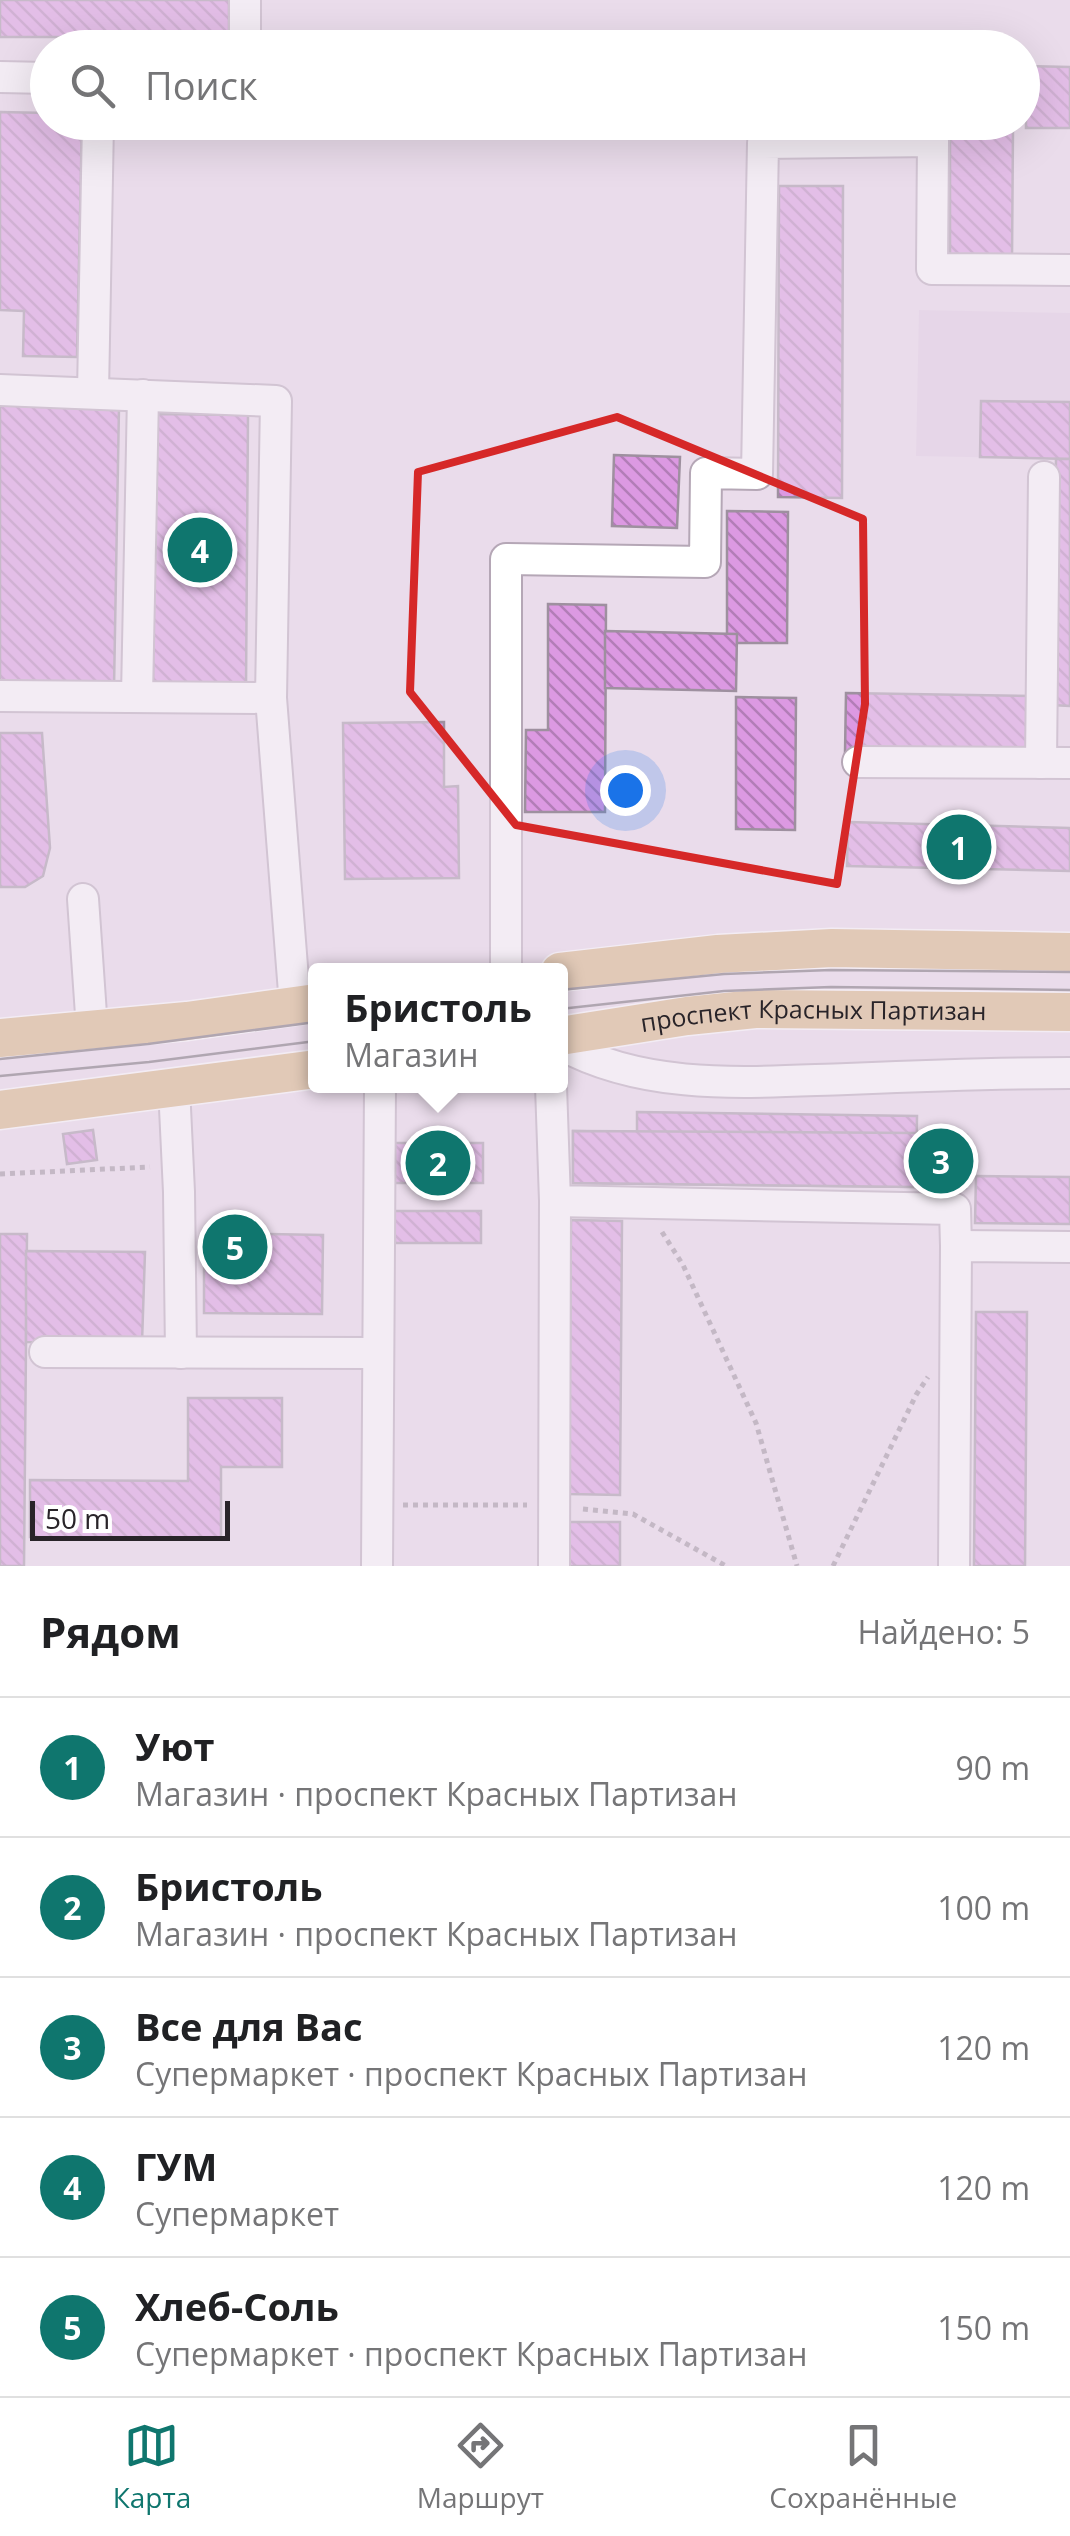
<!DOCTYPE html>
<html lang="ru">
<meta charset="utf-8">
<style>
:root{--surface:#fff;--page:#f6f6f6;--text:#202124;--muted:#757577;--line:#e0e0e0;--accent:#0f766e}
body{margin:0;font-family:"Open Sans",sans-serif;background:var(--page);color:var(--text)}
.scale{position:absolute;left:30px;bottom:25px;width:200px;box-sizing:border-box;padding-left:10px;border:5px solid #292429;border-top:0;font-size:28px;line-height:35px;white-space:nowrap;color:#292429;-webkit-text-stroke:8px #fff;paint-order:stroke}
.you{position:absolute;left:625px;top:790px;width:35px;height:35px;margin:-25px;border:8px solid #fff;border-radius:50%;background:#1a73e8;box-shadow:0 0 0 15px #1a73e833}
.badge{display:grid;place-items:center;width:65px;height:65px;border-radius:50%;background:var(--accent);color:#fff;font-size:32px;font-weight:700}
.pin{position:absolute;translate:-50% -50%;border:5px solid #fff;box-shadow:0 2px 10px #0006}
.popup{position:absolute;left:308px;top:963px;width:260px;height:130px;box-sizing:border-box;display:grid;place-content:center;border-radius:10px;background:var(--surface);filter:drop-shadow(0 2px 8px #0005);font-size:32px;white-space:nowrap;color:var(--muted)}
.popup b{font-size:38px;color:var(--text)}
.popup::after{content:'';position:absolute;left:50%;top:100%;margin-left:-20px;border:20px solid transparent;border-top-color:var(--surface)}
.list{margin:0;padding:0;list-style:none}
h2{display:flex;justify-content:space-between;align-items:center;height:130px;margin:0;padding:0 40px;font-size:42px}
h2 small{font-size:32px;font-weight:400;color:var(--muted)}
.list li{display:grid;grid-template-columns:65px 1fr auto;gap:30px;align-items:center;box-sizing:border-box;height:140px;padding:0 40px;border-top:2px solid var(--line)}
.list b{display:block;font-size:38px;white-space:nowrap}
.list p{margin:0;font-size:32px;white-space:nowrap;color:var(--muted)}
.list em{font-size:32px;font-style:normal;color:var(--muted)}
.icon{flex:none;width:55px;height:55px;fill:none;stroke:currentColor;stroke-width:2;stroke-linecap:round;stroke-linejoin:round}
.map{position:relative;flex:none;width:1070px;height:1566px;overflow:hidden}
.search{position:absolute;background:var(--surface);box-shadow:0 10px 40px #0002;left:30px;right:30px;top:30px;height:110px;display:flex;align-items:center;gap:25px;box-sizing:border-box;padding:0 35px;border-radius:55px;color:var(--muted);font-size:38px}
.sheet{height:830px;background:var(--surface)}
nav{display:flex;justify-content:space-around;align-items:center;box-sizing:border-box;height:140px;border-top:2px solid var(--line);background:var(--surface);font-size:28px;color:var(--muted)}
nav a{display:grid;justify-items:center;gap:5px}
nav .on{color:var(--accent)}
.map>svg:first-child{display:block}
</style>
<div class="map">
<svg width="1070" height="1566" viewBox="0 0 1070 1566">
<defs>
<pattern id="building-back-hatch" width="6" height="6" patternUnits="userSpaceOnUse" patternTransform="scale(2.5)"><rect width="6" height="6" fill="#dc99e2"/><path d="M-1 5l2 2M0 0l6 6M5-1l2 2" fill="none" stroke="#b27db7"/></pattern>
</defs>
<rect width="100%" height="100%" fill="#eadceb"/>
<polygon fill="#e3cfe4" points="919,310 1070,313 1070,459 916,456"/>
<g fill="url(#building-back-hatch)" stroke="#9e909f" stroke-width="2.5">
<rect x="0" y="0" width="229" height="37"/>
<polygon points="1026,66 1070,67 1070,128 1026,128"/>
<polygon points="0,112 48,113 48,122 82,122 77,357 23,356 24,311 0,310"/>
<rect x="749" y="122" width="191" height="2"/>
<polygon points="950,127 1013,128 1012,261 950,261"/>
<polygon points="779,186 843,186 842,498 778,497"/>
<polygon points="981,401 1070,402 1070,459 980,457"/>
<polygon points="0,405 119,407 114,687 0,685"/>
<polygon points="155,414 248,415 246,687 153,686"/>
<polygon points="614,455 680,457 677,528 612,526"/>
<polygon points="1056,459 1070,459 1070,706 1052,705"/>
<polygon points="727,511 788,512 787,643 727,643"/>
<polygon points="548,604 606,605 605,812 525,812 526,730 548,730"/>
<polygon points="605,631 737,634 736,691 605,688"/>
<polygon points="846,693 1032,696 1031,756 845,753"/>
<polygon points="736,697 796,698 795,830 736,829"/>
<polygon points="444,722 444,787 458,786 459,878 345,879 343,723"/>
<polygon points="0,733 42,733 50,848 43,876 25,887 0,887"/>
<polygon points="848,822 1070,828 1070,871 847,866"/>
<polygon points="637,1112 917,1116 916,1187 573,1183 573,1131 637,1132"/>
<polygon points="93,1130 97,1160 67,1164 63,1134"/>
<polygon points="573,1131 917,1133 916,1187 573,1183"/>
<polygon points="917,1133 967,1135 966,1188 916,1187"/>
<rect x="394" y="1143" width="89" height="40"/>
<polygon points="976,1176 1070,1177 1070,1224 975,1223"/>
<polygon points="394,1211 481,1211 481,1243 395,1243"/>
<polygon points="571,1220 622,1221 620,1495 569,1494"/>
<polygon points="204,1233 323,1235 322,1314 204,1313"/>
<polygon points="0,1234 27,1234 24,1566 0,1566"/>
<polygon points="26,1251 145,1252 142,1343 26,1342"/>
<polygon points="976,1312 1027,1312 1025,1566 974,1566"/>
<polygon points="188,1398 282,1398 282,1467 221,1467 221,1539 30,1537 30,1480 188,1481"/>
<rect x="569" y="1522" width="51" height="44"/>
</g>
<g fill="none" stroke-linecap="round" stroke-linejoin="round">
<g stroke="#b5a7b6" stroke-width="34">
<g id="minor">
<polyline points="245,0 245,48"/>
<polyline points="0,77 48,78"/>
<polyline points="0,390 276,401 271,698 295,1005"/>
<polyline points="93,393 98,122"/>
<polyline points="0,696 271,698"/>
<polyline points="137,696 143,395"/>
<polyline points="858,762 1070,763"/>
<polyline points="1041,763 1044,477"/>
<polyline points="83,899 92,1029"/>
<polyline points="506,970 506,559 705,562 706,473 757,474 763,143 933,141 932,269 1070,270"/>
<path d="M560 1044C648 1092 750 1082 847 1079 921 1076 996 1073 1070 1073"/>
<polyline points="551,1086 555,1201 955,1209 956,1246"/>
<polyline points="174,1087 179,1192 181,1353"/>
<polyline points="45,1352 377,1353"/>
<polyline points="377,1566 380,1086"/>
<polyline points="554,1566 555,1201"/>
<polyline points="954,1566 956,1246 1070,1247"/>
</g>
</g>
<g stroke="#fff" stroke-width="41">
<g id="major">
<polyline points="560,972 718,954 832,948 1070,952"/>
<path id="s1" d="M560 1036 687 1016 755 1009 1070 1012"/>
<polyline points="0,1038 187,1021 316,1003"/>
<polyline points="0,1110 316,1069"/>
</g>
</g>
<g stroke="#978d98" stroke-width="5" stroke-dasharray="5 5" stroke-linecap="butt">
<polyline points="0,1174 150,1167"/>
<polyline points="662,1232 683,1265 756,1423 797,1566"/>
<polyline points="403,1505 527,1505"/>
<polyline points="583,1509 633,1514 726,1566"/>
<polyline points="833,1566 916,1395 928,1377"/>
</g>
<use href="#minor" stroke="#fff" stroke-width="30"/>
<use href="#major" stroke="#d7b179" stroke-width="38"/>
<g stroke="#6c646c" stroke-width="2.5">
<polyline points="560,990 724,974 831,970 1070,972"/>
<polyline points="560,1009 724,991 831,987 1070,990"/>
<polyline points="0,1059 148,1044 316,1022"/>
<polyline points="0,1076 149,1062 316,1041"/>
</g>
</g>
<path d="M0 0H1070V1566H0ZM617 417 863 519 865 704 837 884 516 825 410 692 418 472Z" fill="#eadceb" fill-opacity=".55" fill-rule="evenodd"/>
<path fill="none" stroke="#d62828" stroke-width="8" stroke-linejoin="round" d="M617 417 863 519 865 704 837 884 516 825 410 692 418 472Z"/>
<g text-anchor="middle" stroke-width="8" stroke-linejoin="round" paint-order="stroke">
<g font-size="25" fill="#292429" stroke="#fff">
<text dy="9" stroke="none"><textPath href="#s1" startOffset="255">проспект Красных Партизан</textPath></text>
</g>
</g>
</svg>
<div class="scale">50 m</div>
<div class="you"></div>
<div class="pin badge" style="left:959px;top:847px">1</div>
<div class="pin badge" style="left:438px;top:1163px">2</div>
<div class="popup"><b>Бристоль</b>Магазин</div>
<div class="pin badge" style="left:941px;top:1161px">3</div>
<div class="pin badge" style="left:200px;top:550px">4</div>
<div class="pin badge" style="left:235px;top:1247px">5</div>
<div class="search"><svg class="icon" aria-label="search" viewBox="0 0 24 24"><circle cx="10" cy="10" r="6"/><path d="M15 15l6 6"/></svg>Поиск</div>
</div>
<section class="sheet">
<h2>Рядом<small>Найдено: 5</small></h2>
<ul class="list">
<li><span class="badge">1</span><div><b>Уют</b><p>Магазин · проспект Красных Партизан</p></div><em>90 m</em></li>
<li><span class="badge">2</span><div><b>Бристоль</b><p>Магазин · проспект Красных Партизан</p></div><em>100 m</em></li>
<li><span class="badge">3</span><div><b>Все для Вас</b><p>Супермаркет · проспект Красных Партизан</p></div><em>120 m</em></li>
<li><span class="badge">4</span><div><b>ГУМ</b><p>Супермаркет</p></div><em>120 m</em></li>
<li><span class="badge">5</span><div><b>Хлеб-Соль</b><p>Супермаркет · проспект Красных Партизан</p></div><em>150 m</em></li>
</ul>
</section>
<nav>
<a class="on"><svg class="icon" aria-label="map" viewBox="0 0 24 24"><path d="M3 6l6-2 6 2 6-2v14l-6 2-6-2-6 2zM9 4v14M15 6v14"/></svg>Карта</a>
<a><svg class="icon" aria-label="directions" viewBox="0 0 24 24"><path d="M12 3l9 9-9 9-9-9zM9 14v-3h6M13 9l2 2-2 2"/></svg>Маршрут</a>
<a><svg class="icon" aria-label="saved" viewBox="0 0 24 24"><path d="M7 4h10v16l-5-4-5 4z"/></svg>Сохранённые</a>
</nav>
